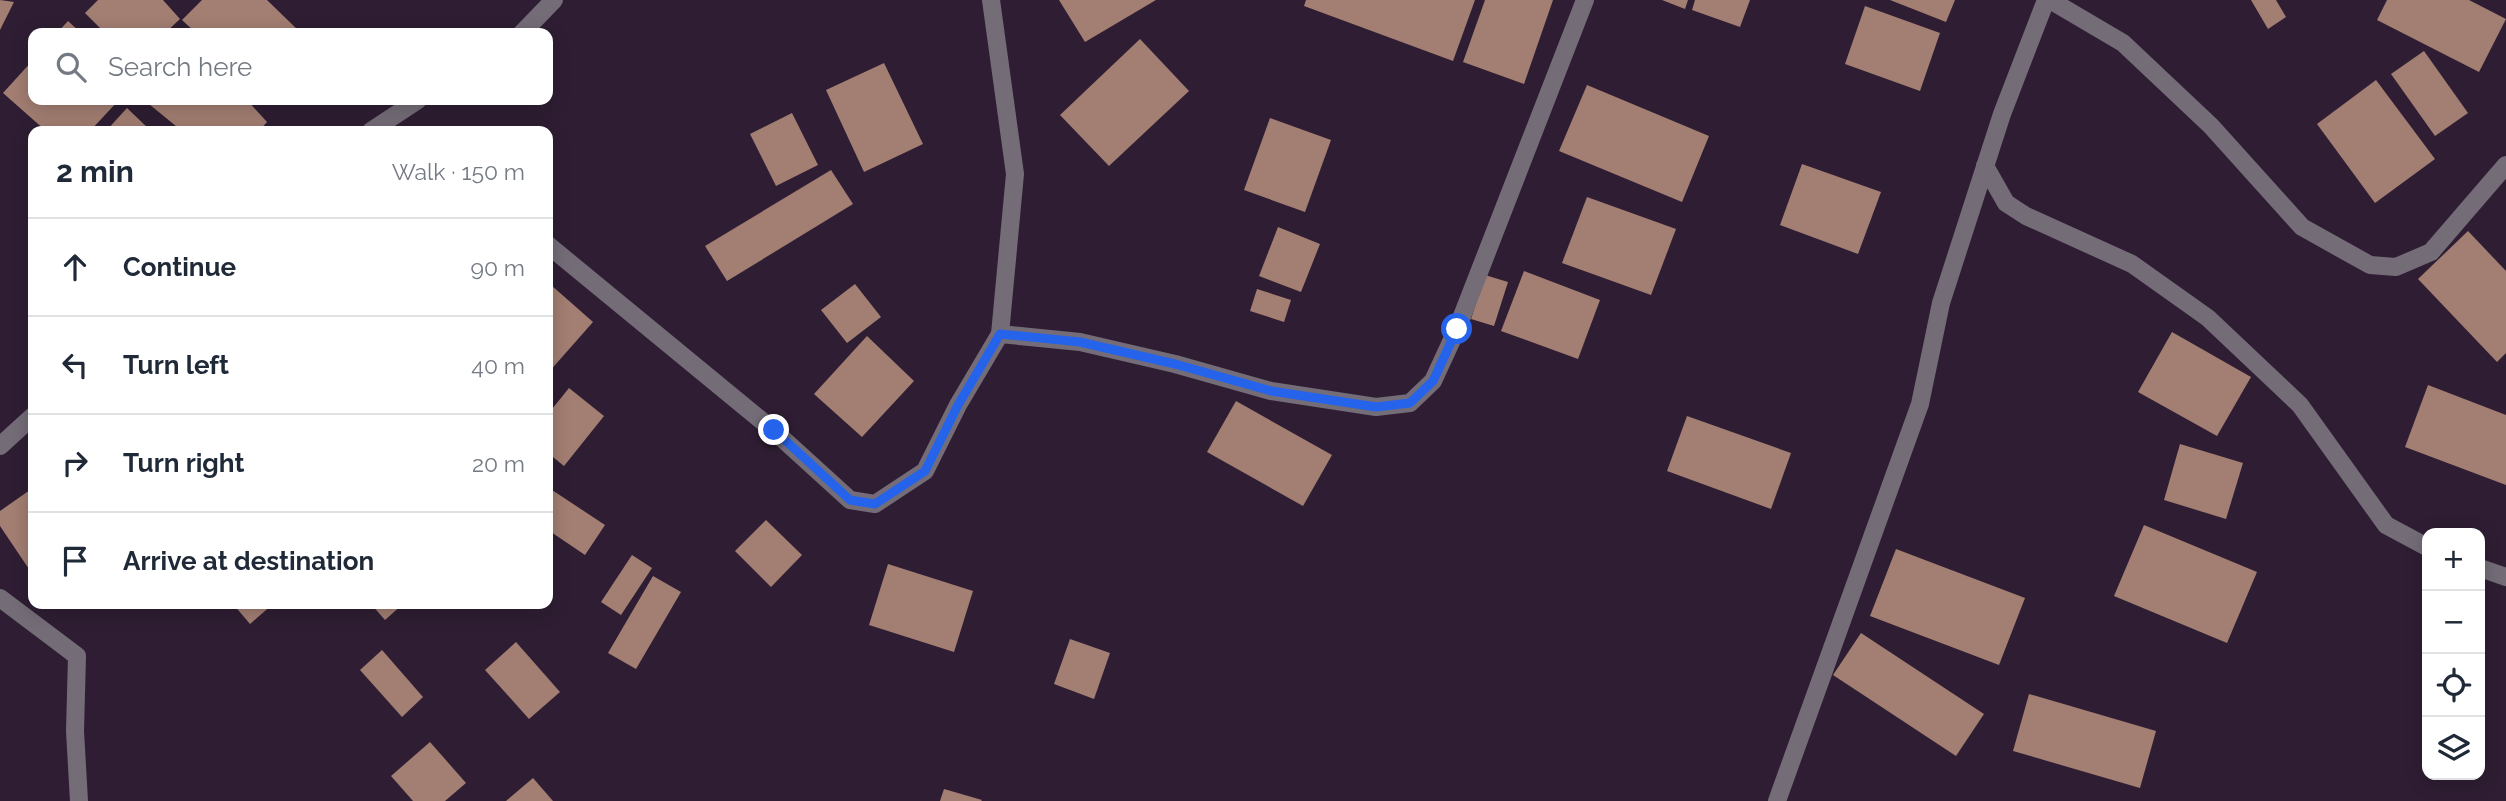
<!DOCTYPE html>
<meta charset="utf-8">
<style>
:root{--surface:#fff;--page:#f6f6f7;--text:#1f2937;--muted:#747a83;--line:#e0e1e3}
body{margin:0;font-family:Raleway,sans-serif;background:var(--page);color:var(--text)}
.controls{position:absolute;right:21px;bottom:21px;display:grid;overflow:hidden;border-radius:14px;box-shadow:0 4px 18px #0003}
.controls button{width:63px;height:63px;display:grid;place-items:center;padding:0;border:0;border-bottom:2px solid var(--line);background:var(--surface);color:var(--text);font:35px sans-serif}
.stop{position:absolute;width:21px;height:21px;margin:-16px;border:5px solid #2563eb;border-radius:50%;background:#fff}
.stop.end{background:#2563eb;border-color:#fff;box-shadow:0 2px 7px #0008}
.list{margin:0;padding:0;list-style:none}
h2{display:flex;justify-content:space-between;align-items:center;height:91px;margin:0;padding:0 28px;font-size:30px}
h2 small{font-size:23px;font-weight:400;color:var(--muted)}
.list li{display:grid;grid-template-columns:46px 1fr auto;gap:21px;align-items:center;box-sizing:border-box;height:98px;padding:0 28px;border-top:2px solid var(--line)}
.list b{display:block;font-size:26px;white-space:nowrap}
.list em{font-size:23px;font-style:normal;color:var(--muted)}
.icon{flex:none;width:38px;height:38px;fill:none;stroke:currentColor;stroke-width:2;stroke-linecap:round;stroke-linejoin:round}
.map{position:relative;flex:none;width:2506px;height:801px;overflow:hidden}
.search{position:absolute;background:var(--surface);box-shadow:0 4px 18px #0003;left:28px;top:28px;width:525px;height:77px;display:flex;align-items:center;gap:18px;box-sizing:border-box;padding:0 24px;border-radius:14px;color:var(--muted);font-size:26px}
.panel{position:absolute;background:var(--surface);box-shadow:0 4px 18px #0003;left:28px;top:126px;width:525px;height:483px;border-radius:14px}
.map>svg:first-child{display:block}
</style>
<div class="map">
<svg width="2506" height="801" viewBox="0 0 2506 801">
<rect width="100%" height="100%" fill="#2f1e33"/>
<g fill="#a37e72">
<polygon points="0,0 14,2 0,30"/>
<polygon points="98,0 163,0 180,19 165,33 105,33 85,13"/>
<polygon points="202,0 267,0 301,33 196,33 182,20"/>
<polygon points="1059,0 1156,0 1085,42"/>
<polygon points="1306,0 1475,0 1453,61 1304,6"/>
<polygon points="1485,0 1553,0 1524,84 1463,62"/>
<polygon points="1662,0 1688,0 1685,9"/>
<polygon points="1695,0 1750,0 1740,27 1692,10"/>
<polygon points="1890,0 1955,0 1946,22"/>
<polygon points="2251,0 2276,0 2286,17 2268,29"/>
<polygon points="2387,0 2469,0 2506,19 2479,72 2377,20"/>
<polygon points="1865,6 1940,33 1920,91 1845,64"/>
<polygon points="68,21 81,33 57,33"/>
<polygon points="1140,39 1189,91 1109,166 1060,115"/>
<polygon points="2424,51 2468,113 2435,136 2391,74"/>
<polygon points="33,60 33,100 119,100 90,131 46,131 3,93"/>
<polygon points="884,63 923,144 864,172 826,90"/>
<polygon points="2376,80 2435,159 2375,203 2317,124"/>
<polygon points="1587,85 1709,136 1682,202 1559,151"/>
<polygon points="144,100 247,100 267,122 259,131 182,131"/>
<polygon points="127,108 151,131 106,131"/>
<polygon points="792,113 818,165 776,186 750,134"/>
<polygon points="1270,118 1331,140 1305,212 1244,190"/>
<polygon points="1802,164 1881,192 1858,254 1780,225"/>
<polygon points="831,170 853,204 727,281 705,246"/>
<polygon points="1587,197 1676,229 1651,295 1562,263"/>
<polygon points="1278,227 1320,244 1301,292 1259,276"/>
<polygon points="2468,231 2506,271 2506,353 2497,362 2418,279"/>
<polygon points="1524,271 1600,300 1578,359 1501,331"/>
<polygon points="1485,275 1508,282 1494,326 1471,319"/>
<polygon points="855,284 881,317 847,343 821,310"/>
<polygon points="551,285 593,322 548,373 548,289"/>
<polygon points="1257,289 1291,300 1284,322 1250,311"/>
<polygon points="2172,332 2251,377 2217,436 2138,392"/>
<polygon points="867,336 914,381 862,437 814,394"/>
<polygon points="2428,385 2506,415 2506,485 2405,447"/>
<polygon points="569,388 604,416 564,466 548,453 548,414"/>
<polygon points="1236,401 1332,455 1303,506 1207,452"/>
<polygon points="1687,416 1791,453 1771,509 1667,471"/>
<polygon points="2180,444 2243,463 2226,519 2164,500"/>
<polygon points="30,490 33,495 33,575 0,526 0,511"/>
<polygon points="552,490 605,525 585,555 548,530 548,497"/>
<polygon points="766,520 802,555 771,587 735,551"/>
<polygon points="2144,525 2257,572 2227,643 2114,596"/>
<polygon points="1896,549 2025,598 1999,665 1870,616"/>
<polygon points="632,555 652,568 621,615 601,602"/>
<polygon points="888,564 973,591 954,652 869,625"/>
<polygon points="653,576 681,592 636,669 608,653"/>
<polygon points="233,604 273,604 250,624"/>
<polygon points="371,604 403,604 385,620"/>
<polygon points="1861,633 1984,714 1956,756 1833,675"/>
<polygon points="1070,639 1110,653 1094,699 1054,684"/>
<polygon points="516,642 560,692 529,719 485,670"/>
<polygon points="382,650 423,697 402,717 360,670"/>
<polygon points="2029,694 2156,731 2140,788 2013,751"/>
<polygon points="430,742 466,783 445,801 413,801 391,776"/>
<polygon points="533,778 553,801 506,801"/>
<polygon points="944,789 982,800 981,801 940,801"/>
</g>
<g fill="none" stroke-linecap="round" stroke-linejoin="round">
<g stroke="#746d78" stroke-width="18">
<polyline points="2050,0 2123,43 2211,126 2302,227 2370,265 2396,267 2431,252 2506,165"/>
<polyline points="522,33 554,0"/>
<polyline points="371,131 418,100"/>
<polyline points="1985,166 2006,203 2026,216 2132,264 2208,318 2300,405 2386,525 2427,547"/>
<polyline points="548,245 773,430 850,500 875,504 925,471 958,405 1000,334 1015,174 991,0"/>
<polyline points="1000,334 1080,342 1175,364 1271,391 1376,407 1410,403 1433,381 1457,329 1585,0"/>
<polyline points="0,446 33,416"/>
<polyline points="2480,568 2506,577"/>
<polyline points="0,598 77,656 75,731 79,801"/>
<polyline points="1777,801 1920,404 1941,303 2002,114 2046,0"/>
</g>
</g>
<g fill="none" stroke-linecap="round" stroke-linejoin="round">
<polyline stroke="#2563eb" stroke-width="9" points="774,430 850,500 875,504 925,471 958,405 1000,334 1080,342 1175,364 1271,391 1376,407 1410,403 1433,381 1457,329"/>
</g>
</svg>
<div class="controls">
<button>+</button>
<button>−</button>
<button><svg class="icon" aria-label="locate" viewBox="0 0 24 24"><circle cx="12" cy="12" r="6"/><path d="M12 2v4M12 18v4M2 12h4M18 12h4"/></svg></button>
<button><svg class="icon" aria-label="layers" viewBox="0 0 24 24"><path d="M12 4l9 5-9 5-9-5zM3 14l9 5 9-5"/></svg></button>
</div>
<div class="stop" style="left:1457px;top:329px"></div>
<div class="stop end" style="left:774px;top:430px"></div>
<div class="search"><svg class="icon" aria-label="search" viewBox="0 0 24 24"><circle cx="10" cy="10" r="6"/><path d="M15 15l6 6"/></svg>Search here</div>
<section class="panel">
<h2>2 min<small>Walk · 150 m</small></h2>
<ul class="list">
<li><svg class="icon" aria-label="ahead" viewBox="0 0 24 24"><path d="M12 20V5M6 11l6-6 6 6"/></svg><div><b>Continue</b></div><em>90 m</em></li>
<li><svg class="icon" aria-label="left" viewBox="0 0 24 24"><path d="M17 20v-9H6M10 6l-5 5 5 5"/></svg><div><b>Turn left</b></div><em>40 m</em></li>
<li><svg class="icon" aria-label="right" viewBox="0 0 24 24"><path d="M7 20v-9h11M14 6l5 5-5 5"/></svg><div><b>Turn right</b></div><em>20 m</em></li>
<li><svg class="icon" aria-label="arrive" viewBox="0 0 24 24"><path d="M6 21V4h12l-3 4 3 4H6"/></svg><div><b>Arrive at destination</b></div></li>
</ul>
</section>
</div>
